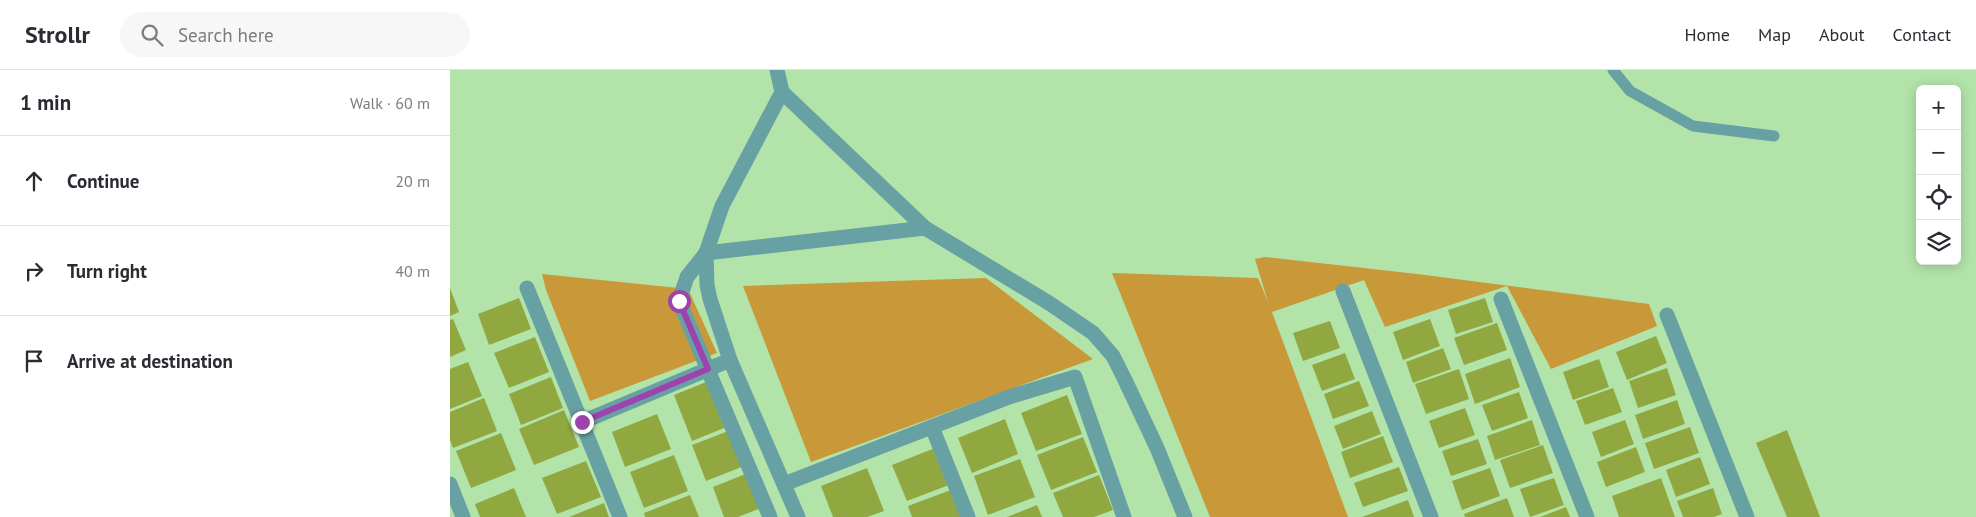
<!DOCTYPE html>
<meta charset="utf-8">
<style>
:root{--surface:#fff;--page:#f7f7f7;--text:#2b2b33;--muted:#7c7c81;--line:#e1e1e2}
body{margin:0;font-family:"PT Sans",sans-serif;background:var(--page);color:var(--text)}
.controls{position:absolute;right:15px;top:15px;display:grid;overflow:hidden;border-radius:8px;box-shadow:0 2px 12px #0003}
.controls button{width:45px;height:45px;display:grid;place-items:center;padding:0;border:0;border-bottom:1px solid var(--line);background:var(--surface);color:var(--text);font:25px sans-serif}
.stop{position:absolute;width:15px;height:15px;margin:-11px;border:4px solid #9d43ae;border-radius:50%;background:#fff}
.stop.end{background:#9d43ae;border-color:#fff;box-shadow:0 1px 5px #0008}
.list{margin:0;padding:0;list-style:none}
h2{display:flex;justify-content:space-between;align-items:center;height:65px;margin:0;padding:0 20px;font-size:21px}
h2 small{font-size:16px;font-weight:400;color:var(--muted)}
.list li{display:grid;grid-template-columns:32px 1fr auto;gap:15px;align-items:center;box-sizing:border-box;height:90px;padding:0 20px;border-top:1px solid var(--line)}
.list b{display:block;font-size:19px;white-space:nowrap}
.list em{font-size:16px;font-style:normal;color:var(--muted)}
.icon{flex:none;width:28px;height:28px;fill:none;stroke:currentColor;stroke-width:2;stroke-linecap:round;stroke-linejoin:round}
.map{position:relative;flex:none;width:1526px;height:447px;overflow:hidden}
header{display:flex;align-items:center;gap:30px;box-sizing:border-box;height:70px;padding:0 25px;background:var(--surface);border-bottom:1px solid var(--line)}
header strong{font-size:24px}
nav{display:flex;gap:28px;margin-inline-start:auto;font-size:18px}
.search{width:350px;height:45px;background:var(--page);display:flex;align-items:center;gap:12px;box-sizing:border-box;padding:0 18px;border-radius:28px;color:var(--muted);font-size:19px}
main{display:flex}
aside{flex:1;background:var(--surface)}
.map>svg:first-child{display:block}
</style>
<header>
<strong>Strollr</strong>
<div class="search"><svg class="icon" aria-label="search" viewBox="0 0 24 24"><circle cx="10" cy="10" r="6"/><path d="M15 15l6 6"/></svg>Search here</div>
<nav><a>Home</a><a>Map</a><a>About</a><a>Contact</a></nav>
</header>
<main>
<aside>
<h2>1 min<small>Walk · 60 m</small></h2>
<ul class="list">
<li><svg class="icon" aria-label="ahead" viewBox="0 0 24 24"><path d="M12 20V5M6 11l6-6 6 6"/></svg><div><b>Continue</b></div><em>20 m</em></li>
<li><svg class="icon" aria-label="right" viewBox="0 0 24 24"><path d="M7 20v-9h11M14 6l5 5-5 5"/></svg><div><b>Turn right</b></div><em>40 m</em></li>
<li><svg class="icon" aria-label="arrive" viewBox="0 0 24 24"><path d="M6 21V4h12l-3 4 3 4H6"/></svg><div><b>Arrive at destination</b></div></li>
</ul>
</aside>
<div class="map">
<svg width="1526" height="447" viewBox="0 0 1526 447">
<rect width="100%" height="100%" fill="#b2e3a9"/>
<g fill="#c89839">
<polygon points="815,187 967,204 1199,234 1207,256 1101,299 1057,216 935,257 914,210 822,242 898,447 760,447 662,203 808,208 818,232 805,189"/>
<polygon points="92,204 238,219 267,283 140,331 96,220"/>
<polygon points="536,208 643,289 361,392 293,216"/>
</g>
<g fill="#91a840">
<polygon points="0,218 9,242 0,246"/>
<polygon points="69,228 81,259 39,275 28,244"/>
<polygon points="1035,228 1043,252 1006,264 998,240"/>
<polygon points="3,249 16,280 0,287 0,250"/>
<polygon points="980,249 990,276 953,290 943,262"/>
<polygon points="880,251 890,278 853,291 843,263"/>
<polygon points="1047,253 1057,280 1014,295 1004,268"/>
<polygon points="1206,266 1217,293 1177,310 1166,282"/>
<polygon points="85,267 99,302 59,318 44,283"/>
<polygon points="993,278 1001,299 963,313 956,292"/>
<polygon points="895,283 905,309 872,321 862,295"/>
<polygon points="1060,288 1070,317 1025,334 1015,304"/>
<polygon points="1149,289 1159,317 1123,330 1113,302"/>
<polygon points="18,292 32,326 0,339 0,299"/>
<polygon points="1217,298 1226,325 1188,338 1179,311"/>
<polygon points="1009,299 1019,329 976,344 965,314"/>
<polygon points="101,307 113,338 71,355 59,324"/>
<polygon points="261,310 279,356 242,371 224,325"/>
<polygon points="909,311 919,336 883,349 874,324"/>
<polygon points="1163,318 1172,342 1135,355 1126,331"/>
<polygon points="1069,322 1078,348 1042,361 1032,335"/>
<polygon points="617,325 632,364 586,381 571,343"/>
<polygon points="34,328 47,361 3,378 0,370 0,342"/>
<polygon points="1227,330 1235,354 1193,369 1185,345"/>
<polygon points="1015,338 1025,365 989,378 979,351"/>
<polygon points="114,340 129,377 84,395 69,359"/>
<polygon points="922,341 931,364 893,379 884,356"/>
<polygon points="207,344 221,379 175,397 162,362"/>
<polygon points="555,349 568,384 522,403 508,368"/>
<polygon points="1082,350 1090,375 1045,390 1037,366"/>
<polygon points="1175,350 1184,374 1151,387 1142,362"/>
<polygon points="1240,357 1249,383 1204,399 1195,373"/>
<polygon points="281,360 294,396 256,411 242,375"/>
<polygon points="1337,360 1370,447 1337,447 1306,373"/>
<polygon points="51,363 66,400 21,418 6,381"/>
<polygon points="933,366 943,392 900,408 891,382"/>
<polygon points="633,367 647,402 601,420 587,385"/>
<polygon points="1028,369 1037,394 1001,406 992,381"/>
<polygon points="1093,375 1103,403 1060,418 1050,390"/>
<polygon points="1186,377 1195,402 1156,417 1147,392"/>
<polygon points="485,378 499,415 457,431 442,395"/>
<polygon points="224,385 238,421 194,438 180,402"/>
<polygon points="1250,387 1260,414 1226,427 1216,400"/>
<polygon points="570,389 585,427 538,445 524,406"/>
<polygon points="136,391 151,427 107,444 92,408"/>
<polygon points="949,397 958,421 913,437 904,413"/>
<polygon points="417,398 434,441 417,447 383,447 371,416"/>
<polygon points="1040,398 1050,426 1012,440 1002,411"/>
<polygon points="298,403 311,438 288,447 274,447 263,417"/>
<polygon points="649,405 663,440 644,447 613,447 603,423"/>
<polygon points="1104,408 1114,435 1080,447 1070,419"/>
<polygon points="1211,408 1225,447 1169,447 1162,426"/>
<polygon points="64,418 76,447 30,447 25,434"/>
<polygon points="1263,418 1272,444 1264,447 1233,447 1227,431"/>
<polygon points="501,420 511,447 462,447 458,436"/>
<polygon points="240,425 249,447 195,447 194,443"/>
<polygon points="1057,428 1064,447 1015,447 1014,444"/>
<polygon points="958,430 964,447 912,447"/>
<polygon points="154,433 159,447 119,447"/>
<polygon points="587,435 592,447 557,447"/>
<polygon points="1116,437 1120,447 1090,447"/>
</g>
<g fill="none" stroke-linecap="round" stroke-linejoin="round">
<polyline stroke="#68a1a4" stroke-width="11" points="1163,0 1180,21 1243,56 1324,66"/>
<g stroke="#68a1a4" stroke-width="15">
<polyline points="256,183 237,207 229,231 320,447"/>
<polyline points="256,183 257,215 260,229 280,290 348,447"/>
<polyline points="77,218 170,447"/>
<polyline points="893,221 981,447"/>
<polyline points="1051,229 1137,447"/>
<polyline points="1217,245 1297,447"/>
<polyline points="132,352 280,290"/>
<polyline points="482,357 518,447"/>
<polyline points="0,414 13,447"/>
<polyline points="334,414 559,327 625,307 674,447"/>
</g>
<g stroke="#68a1a4" stroke-width="15">
<polyline points="327,0 332,22 475,158 599,233 643,263 663,286 675,310 707,378 735,447"/>
<polyline points="332,22 272,136 256,183 475,158"/>
</g>
</g>
<g fill="none" stroke-linecap="round" stroke-linejoin="round">
<polyline stroke="#9d43ae" stroke-width="6" points="132,352 258,299 229,231"/>
</g>
</svg>
<div class="controls">
<button>+</button>
<button>−</button>
<button><svg class="icon" aria-label="locate" viewBox="0 0 24 24"><circle cx="12" cy="12" r="6"/><path d="M12 2v4M12 18v4M2 12h4M18 12h4"/></svg></button>
<button><svg class="icon" aria-label="layers" viewBox="0 0 24 24"><path d="M12 4l9 5-9 5-9-5zM3 14l9 5 9-5"/></svg></button>
</div>
<div class="stop" style="left:229px;top:231px"></div>
<div class="stop end" style="left:132px;top:352px"></div>
</div>
</main>
